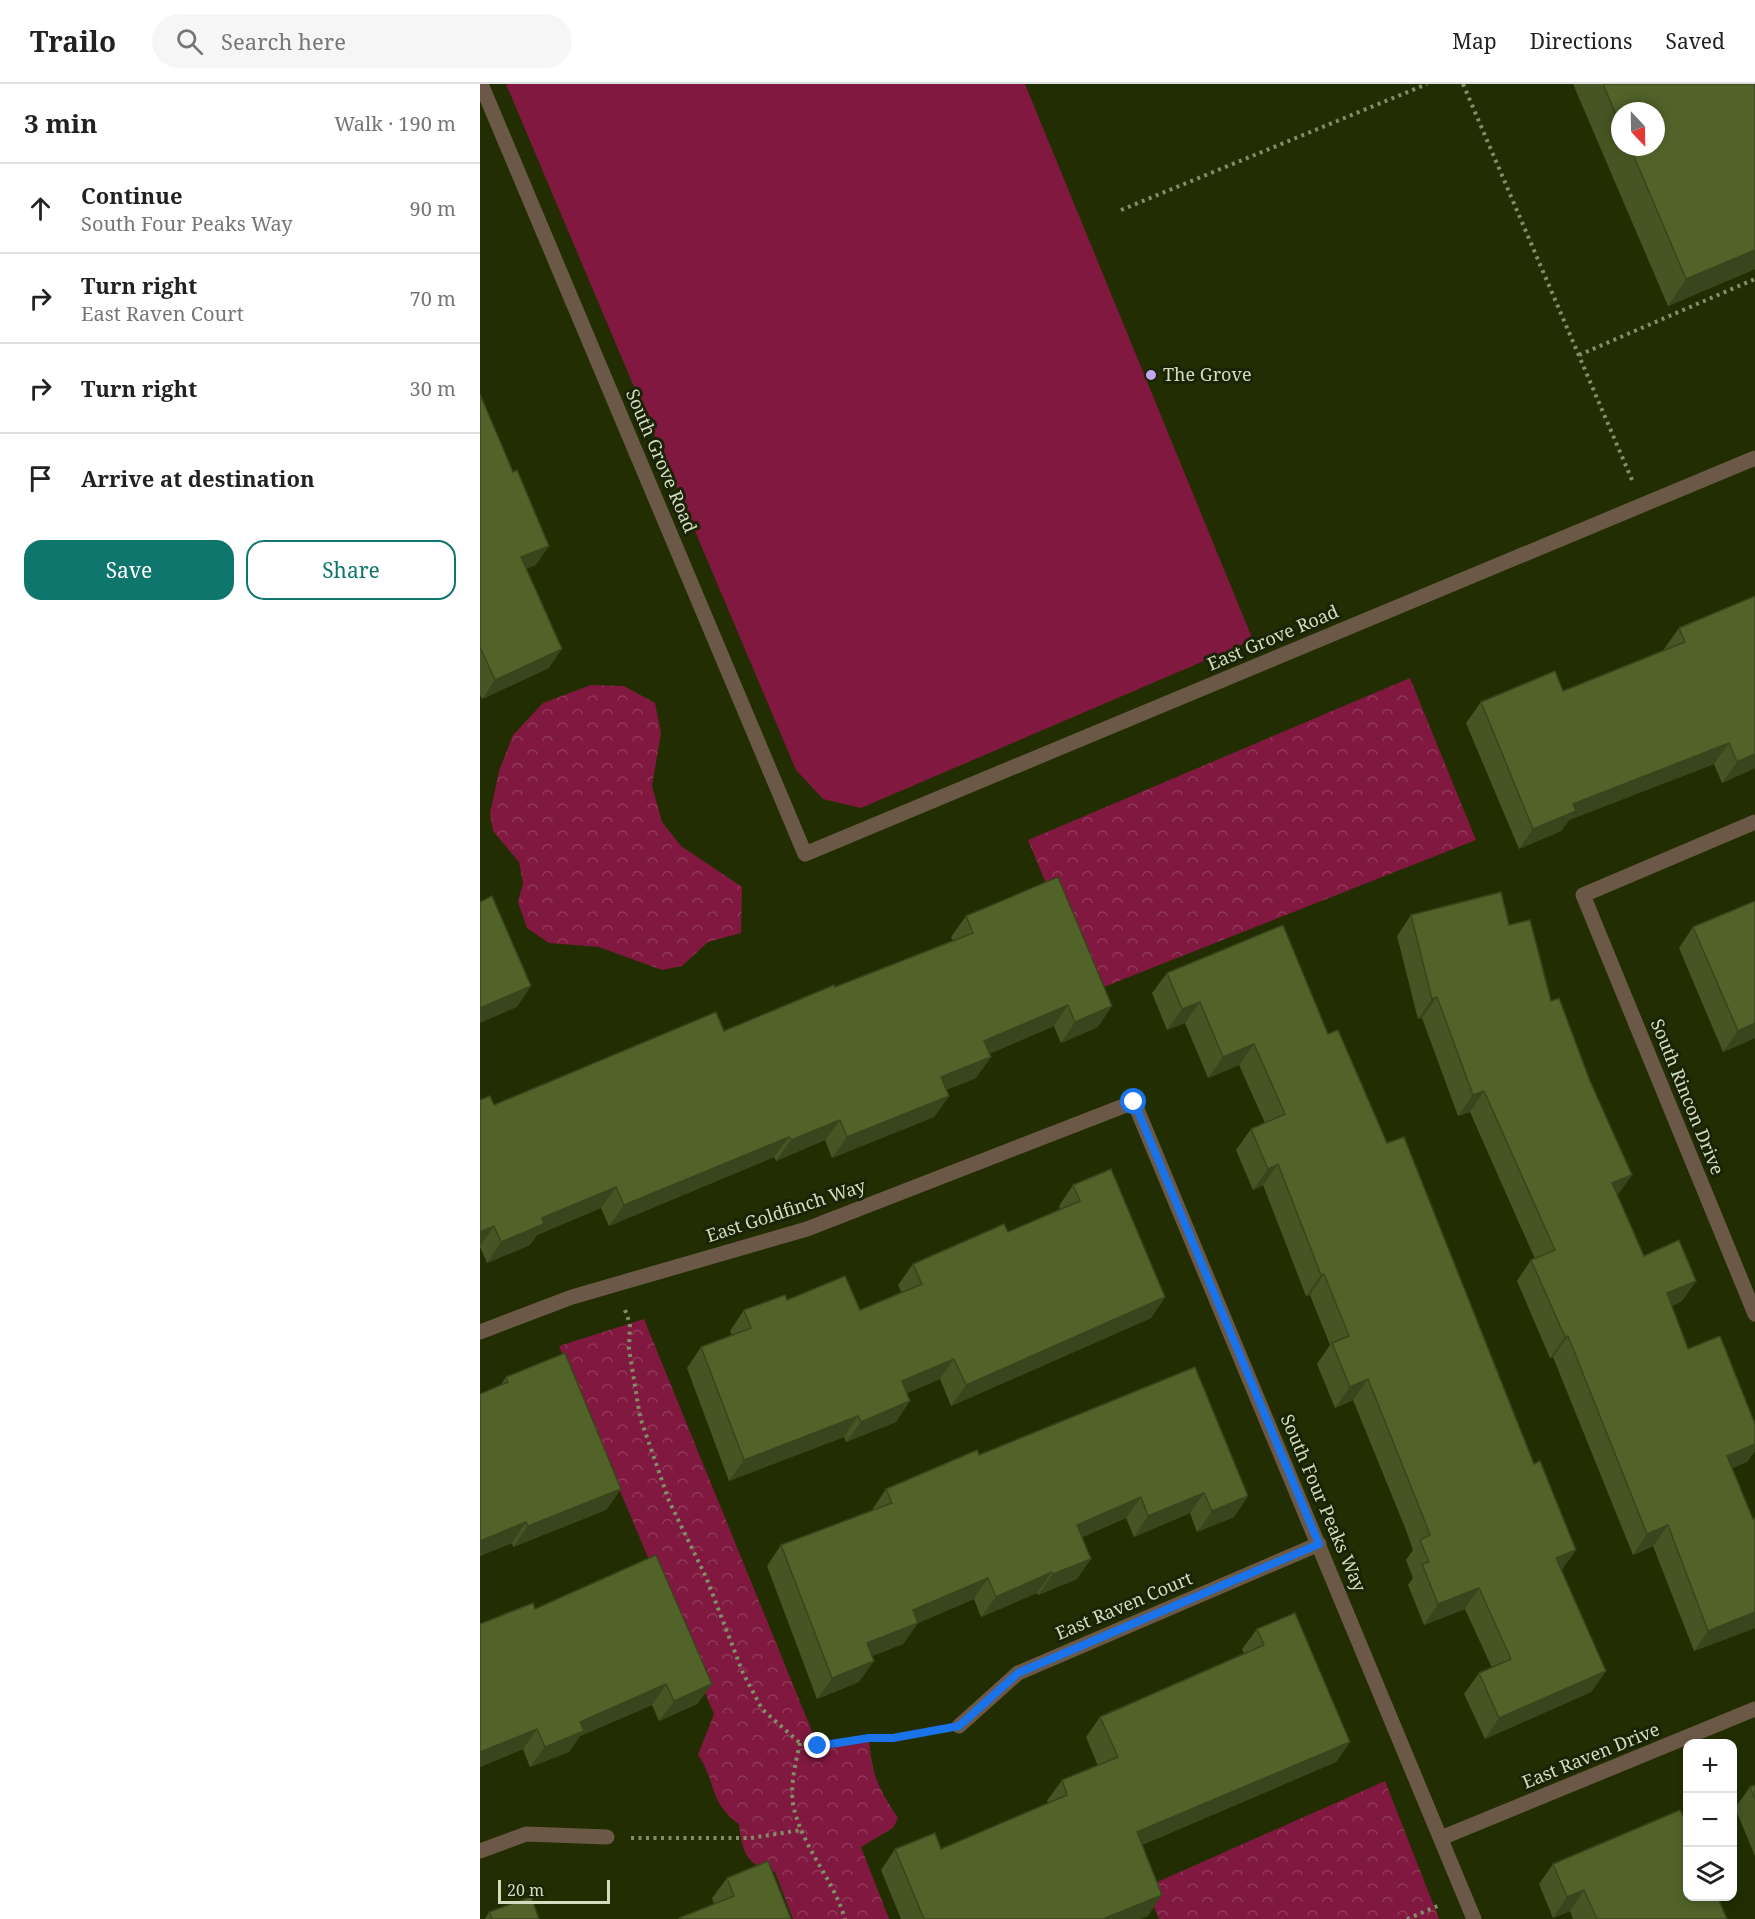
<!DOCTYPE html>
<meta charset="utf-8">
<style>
:root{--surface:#fff;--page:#f6f6f6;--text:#222;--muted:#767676;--line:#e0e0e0;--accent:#0f766e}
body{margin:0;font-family:"Noto Serif",serif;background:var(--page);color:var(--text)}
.controls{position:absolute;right:18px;bottom:18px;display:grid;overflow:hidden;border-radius:12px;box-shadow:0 3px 9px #0003}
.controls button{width:54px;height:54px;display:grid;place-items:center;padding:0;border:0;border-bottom:2px solid var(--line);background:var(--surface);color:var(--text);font:30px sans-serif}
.compass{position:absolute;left:1131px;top:18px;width:54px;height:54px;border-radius:50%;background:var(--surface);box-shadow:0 3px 9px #0003;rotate:158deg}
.scale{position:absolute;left:18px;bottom:15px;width:112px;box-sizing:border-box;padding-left:6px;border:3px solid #d1ddbe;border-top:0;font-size:16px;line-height:21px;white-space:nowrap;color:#d1ddbe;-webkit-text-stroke:4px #1a2305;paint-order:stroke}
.stop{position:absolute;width:18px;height:18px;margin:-14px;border:4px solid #1a73e8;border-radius:50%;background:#fff}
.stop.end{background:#1a73e8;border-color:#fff;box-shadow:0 2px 6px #0008}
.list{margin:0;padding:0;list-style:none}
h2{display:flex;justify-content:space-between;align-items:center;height:78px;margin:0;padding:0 24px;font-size:26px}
h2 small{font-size:20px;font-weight:400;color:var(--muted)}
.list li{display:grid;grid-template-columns:39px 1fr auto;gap:18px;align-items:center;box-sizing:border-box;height:90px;padding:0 24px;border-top:2px solid var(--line)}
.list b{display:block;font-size:22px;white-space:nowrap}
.list p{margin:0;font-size:20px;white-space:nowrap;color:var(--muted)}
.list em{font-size:20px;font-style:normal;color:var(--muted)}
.actions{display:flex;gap:12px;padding:18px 24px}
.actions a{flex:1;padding:14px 0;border:2px solid var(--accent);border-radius:18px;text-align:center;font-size:21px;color:var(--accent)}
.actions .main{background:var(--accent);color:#fff}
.icon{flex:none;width:33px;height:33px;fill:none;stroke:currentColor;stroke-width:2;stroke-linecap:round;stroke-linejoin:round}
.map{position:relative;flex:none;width:1275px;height:1835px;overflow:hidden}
header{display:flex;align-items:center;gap:36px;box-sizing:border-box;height:84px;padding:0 30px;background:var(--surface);border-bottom:2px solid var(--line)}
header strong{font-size:28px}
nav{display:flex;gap:33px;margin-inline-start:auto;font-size:21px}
.search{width:420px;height:54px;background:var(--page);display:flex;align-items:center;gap:15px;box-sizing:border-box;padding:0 21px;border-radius:33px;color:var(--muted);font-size:22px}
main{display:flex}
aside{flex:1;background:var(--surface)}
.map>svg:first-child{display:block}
</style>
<header>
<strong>Trailo</strong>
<div class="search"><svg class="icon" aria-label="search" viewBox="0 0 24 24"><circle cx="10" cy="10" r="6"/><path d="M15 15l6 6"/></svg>Search here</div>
<nav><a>Map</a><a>Directions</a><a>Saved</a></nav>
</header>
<main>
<aside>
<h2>3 min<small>Walk · 190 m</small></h2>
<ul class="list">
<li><svg class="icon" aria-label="ahead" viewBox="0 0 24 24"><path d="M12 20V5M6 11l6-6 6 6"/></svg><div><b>Continue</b><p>South Four Peaks Way</p></div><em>90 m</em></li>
<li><svg class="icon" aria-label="right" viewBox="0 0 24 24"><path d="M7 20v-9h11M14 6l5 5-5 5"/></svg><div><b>Turn right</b><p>East Raven Court</p></div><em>70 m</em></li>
<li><svg class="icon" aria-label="right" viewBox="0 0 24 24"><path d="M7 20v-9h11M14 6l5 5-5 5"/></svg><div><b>Turn right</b></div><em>30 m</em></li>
<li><svg class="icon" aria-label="arrive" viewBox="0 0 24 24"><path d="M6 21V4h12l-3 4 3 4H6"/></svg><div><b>Arrive at destination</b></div></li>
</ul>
<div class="actions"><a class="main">Save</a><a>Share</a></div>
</aside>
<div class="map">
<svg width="1275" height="1835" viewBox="0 0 1275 1835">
<defs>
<pattern id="park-crowns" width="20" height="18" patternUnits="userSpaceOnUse" patternTransform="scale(1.5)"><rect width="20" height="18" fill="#80183f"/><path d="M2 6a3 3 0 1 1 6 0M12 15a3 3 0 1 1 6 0" fill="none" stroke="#913959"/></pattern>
</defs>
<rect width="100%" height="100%" fill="#222e01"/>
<g fill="url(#park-crowns)">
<polygon points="930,594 996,756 611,908 548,756"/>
<polygon points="111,601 144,602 175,619 181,649 172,702 182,738 201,762 262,803 261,849 228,858 202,882 182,886 119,863 69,859 47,844 38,818 43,799 39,778 13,747 10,729 19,687 33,651 63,619"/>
<path d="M164 1235 338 1662 389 1654C392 1691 397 1702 418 1734L413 1744 381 1763 409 1835H313L295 1788C266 1782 262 1767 259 1740 228 1718 237 1698 218 1671L234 1630 79 1262Z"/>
<polygon points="905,1697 959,1835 679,1835 666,1803"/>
</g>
<polygon fill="#80183f" points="26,0 545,0 773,556 381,724 343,715 316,686"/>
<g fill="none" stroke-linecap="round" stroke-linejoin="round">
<g stroke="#828e68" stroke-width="4" stroke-dasharray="3 4.5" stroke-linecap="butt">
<polyline points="983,0 1152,396"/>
<polyline points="641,126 947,0"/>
<polyline points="1099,271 1275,195"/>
<polyline points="145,1226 150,1240 149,1265 160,1333 189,1417 226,1493 263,1589 282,1625 320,1659 338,1662 452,1647"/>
<path d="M320 1659C316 1678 310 1700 313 1720 321 1762 353 1794 365 1835"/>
<polyline points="151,1754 271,1754 321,1746"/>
<polyline points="927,1835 960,1821"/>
</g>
<polyline stroke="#6c5846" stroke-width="15" points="1,0 325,770 1275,374"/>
<g stroke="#6c5846" stroke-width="15">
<polyline points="1275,738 1103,811 1275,1230"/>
<polyline points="0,1248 92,1213 327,1145 654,1018 994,1835"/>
<polyline points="479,1642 538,1589 839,1460"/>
<polyline points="961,1754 1275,1625"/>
<polyline points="0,1767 46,1750 127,1753"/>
</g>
</g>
<g fill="#465523" fill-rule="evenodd">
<path d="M1093 0H1275V185L1188 222ZM1140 27 1176 63H1140Z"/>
<polygon points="0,310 56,481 46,484 69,584 2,615 0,611"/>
<polygon points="1199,544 1275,684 1242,699 1234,680 1089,736 1081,747 1039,765 986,639 1001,618 1083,607 1185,566 1184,565"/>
<polygon points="1275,817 1275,954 1243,968 1199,864 1213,843"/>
<polygon points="931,831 1029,841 1071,917 1137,1111 1164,1172 1216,1197 1202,1217 1192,1222 1208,1265 1275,1340 1275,1367 1267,1378 1252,1384 1273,1435 1275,1434 1275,1544 1214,1567 1173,1462 1153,1471 1073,1273 1070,1274 1037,1197 1051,1176 1055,1175 990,1028 978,1032 942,934 938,935 917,852"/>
<polygon points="486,832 618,943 581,959 574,942 509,970 496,994 466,1006 469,1012 454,1033 352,1074 345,1056 296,1077 294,1073 129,1142 121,1124 57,1151 50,1161 7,1179 0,1163 0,1016 14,1021 244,947 473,857 471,853"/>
<polygon points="687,889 848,950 907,1059 1054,1380 1096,1466 1081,1486 1126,1587 1111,1608 1005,1655 984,1610 999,1589 1012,1584 985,1525 944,1541 928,1501 933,1494 926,1476 933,1466 926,1446 873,1316 855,1324 837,1280 850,1261 830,1211 826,1212 783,1101 773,1106 756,1066 771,1045 785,1039 759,981 728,994 705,939 687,946 672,909"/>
<polygon points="593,1101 685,1213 671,1234 471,1322 460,1295 427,1309 416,1338 366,1358 364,1353 249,1397 207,1284 221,1263 252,1252 250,1247 264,1226 307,1216 380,1226 422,1209 418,1201 433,1180 528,1148 580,1125 579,1122"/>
<polygon points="26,1293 141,1405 126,1426 33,1463 32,1459 0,1472 0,1310 20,1302"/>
<polygon points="499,1371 768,1412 754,1433 717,1448 710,1429 654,1453 646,1434 602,1453 597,1495 558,1511 557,1509 501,1533 494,1515 438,1539 423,1560 392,1572 379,1598 337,1615 287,1482 301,1461 392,1427 392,1426 406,1405"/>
<polygon points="55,1525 232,1600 217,1620 179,1637 172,1621 100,1652 89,1668 50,1683 43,1665 0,1683 0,1540"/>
<polygon points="777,1545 870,1658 856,1678 662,1761 668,1832 660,1835 421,1835 401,1786 415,1765 461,1765 568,1719 567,1717 582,1696 618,1682 606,1653 620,1633 764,1570 762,1565"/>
<polygon points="1275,1701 1275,1772 1255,1724 1270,1703"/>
<polygon points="1073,1780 1247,1835 1093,1835 1090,1827 1073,1834 1059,1800"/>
<polygon points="247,1794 311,1835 198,1835 199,1834 234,1820 232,1814"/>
<polygon points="9,1828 59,1835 5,1835"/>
</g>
<g fill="#39451d">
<polygon points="1275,166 1275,185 1188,222 1206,195"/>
<polygon points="69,462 56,481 28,492 41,473"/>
<polygon points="82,565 69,584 2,615 15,596"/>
<polygon points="1249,659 1234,680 1089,736 1081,747 1039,765 1053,745 1093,720"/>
<polygon points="1275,670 1275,684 1242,699 1257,678"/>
<polygon points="51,902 37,923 0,939 0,924"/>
<polygon points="957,913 942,934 938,935 952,915"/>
<polygon points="720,918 705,939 687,946 702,925"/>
<polygon points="588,921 574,942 490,978 504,957"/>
<polygon points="632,922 618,943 581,959 595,938"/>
<polygon points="1275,939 1275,954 1243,968 1258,947"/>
<polygon points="774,960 759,981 728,994 743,973"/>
<polygon points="511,973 496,994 446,1014 461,993"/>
<polygon points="1004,1007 990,1028 978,1032 993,1011"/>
<polygon points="469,1012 454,1033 352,1074 367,1053"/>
<polygon points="360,1036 345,1056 296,1077 311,1056"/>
<polygon points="309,1053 294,1073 129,1142 144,1121"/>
<polygon points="798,1080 783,1101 773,1106 788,1085"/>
<polygon points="1152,1091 1137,1112 1132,1099"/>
<polygon points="136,1103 121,1124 57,1151 50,1161 7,1179 21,1158 62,1134"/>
<polygon points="14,1142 0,1162 0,1148"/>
<polygon points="844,1190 830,1211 826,1212 841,1191"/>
<polygon points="1216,1197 1202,1217 1172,1230 1187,1209"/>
<polygon points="685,1213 671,1234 471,1322 486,1301"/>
<polygon points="1088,1252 1073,1273 1070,1274 1085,1253"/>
<polygon points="474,1275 460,1295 407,1318 422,1297"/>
<polygon points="888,1295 873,1316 855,1324 870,1303"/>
<polygon points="430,1317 416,1338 366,1358 381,1338"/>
<polygon points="378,1332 364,1353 249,1397 264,1376"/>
<polygon points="1275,1360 1275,1367 1267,1378 1232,1393 1247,1372"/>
<polygon points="141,1405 126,1426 33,1463 48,1442"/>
<polygon points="724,1409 710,1429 654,1453 668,1432"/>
<polygon points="768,1412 754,1433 717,1448 732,1427"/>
<polygon points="661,1413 646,1434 583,1462 597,1441"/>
<polygon points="46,1438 32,1459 0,1472 0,1457"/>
<polygon points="1188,1441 1173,1462 1153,1471 1167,1450"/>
<polygon points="1096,1466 1081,1487 1076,1474"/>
<polygon points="611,1475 597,1495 558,1511 573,1490"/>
<polygon points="572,1488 557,1509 501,1533 516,1513"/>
<polygon points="508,1494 494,1515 426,1544 438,1539 423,1560 372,1579 387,1559 433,1526"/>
<polygon points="999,1504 985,1525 944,1541 958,1520"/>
<polygon points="1275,1528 1275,1544 1214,1567 1228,1547"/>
<polygon points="394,1577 379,1598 337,1615 352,1594"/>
<polygon points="1126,1587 1111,1608 1005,1655 1019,1634"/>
<polygon points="186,1600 172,1621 100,1652 89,1668 50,1683 65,1663 100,1638"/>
<polygon points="232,1600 217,1620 179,1637 194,1617"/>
<polygon points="57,1645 43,1665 0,1683 0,1668"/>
<polygon points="870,1658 856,1678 642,1769 657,1748"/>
<polygon points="1104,1806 1090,1827 1073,1834 1087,1813"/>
<polygon points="682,1811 668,1832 660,1835 623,1835"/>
</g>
<g fill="#516329" stroke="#39451d" stroke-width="1.5">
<polygon points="1123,0 1275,0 1275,166 1206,195 1150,63 1176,63 1176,27 1140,27 1140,40"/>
<polygon points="0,310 33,388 37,386 69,462 41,473 82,565 15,596 0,563"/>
<polygon points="1275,512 1275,670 1257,678 1249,659 1093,720 1096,727 1053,745 1001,618 1075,587 1083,607 1205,558 1199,544"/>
<polygon points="578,793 632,922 595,938 588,921 504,957 511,973 461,993 469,1012 367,1053 360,1036 311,1056 309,1053 144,1121 136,1103 62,1134 64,1140 21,1158 14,1142 0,1148 0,1016 10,1012 14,1021 236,928 244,947 354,901 355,903 493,849 486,832"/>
<polygon points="1021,808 1029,841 1050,836 1071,917 1079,914 1110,997 1152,1091 1132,1099 1164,1172 1199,1156 1216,1197 1187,1209 1208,1265 1240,1252 1275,1340 1275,1360 1247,1372 1273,1435 1275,1434 1275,1528 1228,1547 1188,1441 1167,1450 1088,1252 1085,1253 1051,1176 1075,1166 1004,1007 993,1011 957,913 952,915 931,831"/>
<polygon points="12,812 51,902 0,924 0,818"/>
<polygon points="1275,817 1275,939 1258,947 1213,843"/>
<polygon points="803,841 848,950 858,946 907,1059 924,1053 1054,1380 1060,1377 1096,1466 1076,1474 1126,1587 1019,1634 999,1589 1031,1575 999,1504 958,1520 942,1480 949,1478 940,1456 950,1451 940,1425 888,1295 870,1303 852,1259 869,1252 844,1190 841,1191 798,1080 788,1085 771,1045 805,1030 774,960 743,973 720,918 702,925 687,889"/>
<polygon points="631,1085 685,1213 486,1301 474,1275 422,1297 430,1317 381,1338 378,1332 264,1376 221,1263 271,1244 264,1226 305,1211 307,1216 365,1192 380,1226 442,1200 433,1180 524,1140 528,1148 600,1117 593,1101"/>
<polygon points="85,1269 141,1405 48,1442 46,1438 0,1457 0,1310 28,1298 26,1293"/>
<polygon points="715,1283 768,1412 732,1427 724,1409 668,1432 661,1413 597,1441 611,1475 573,1490 572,1488 516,1513 508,1494 433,1526 438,1539 387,1559 394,1577 352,1594 301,1461 412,1419 406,1405 497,1366 499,1371"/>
<polygon points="176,1471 232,1600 194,1617 186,1600 100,1638 104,1647 65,1663 57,1645 0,1668 0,1540 53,1519 55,1525"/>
<polygon points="815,1529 870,1658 657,1748 682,1811 623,1835 444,1835 415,1765 455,1749 461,1765 587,1711 582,1696 638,1673 620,1633 784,1561 777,1545"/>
<polygon points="1275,1701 1275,1715 1270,1703"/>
<polygon points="1200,1726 1208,1742 1208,1812 1237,1812 1247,1835 1117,1835 1104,1806 1087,1813 1073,1780"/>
<polygon points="288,1777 311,1835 200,1835 199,1834 254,1812 247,1794"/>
<polygon points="51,1813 59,1835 12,1835 9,1828"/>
</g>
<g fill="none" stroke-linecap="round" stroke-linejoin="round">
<polyline stroke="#1a73e8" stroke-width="8" points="338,1662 389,1654 413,1654 479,1642 538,1589 839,1460 654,1018"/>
</g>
<circle fill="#c6a6f0" stroke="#1a2305" stroke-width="2" cx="671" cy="291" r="6"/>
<g text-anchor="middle" stroke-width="6" stroke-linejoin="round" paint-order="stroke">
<g font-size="18" fill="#d1ddbe" stroke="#1a2305" text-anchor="start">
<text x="683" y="297">The Grove</text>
</g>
<g font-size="18" fill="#d1ddbe" stroke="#1a2305">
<text transform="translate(181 377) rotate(67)" y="6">South Grove Road</text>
<text transform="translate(793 554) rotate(-23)" y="6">East Grove Road</text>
<text transform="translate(1207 1013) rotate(68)" y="6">South Rincon Drive</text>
<text transform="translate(306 1127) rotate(-18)" y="6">East Goldfinch Way</text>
<text transform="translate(843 1419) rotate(67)" y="6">South Four Peaks Way</text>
<text transform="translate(644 1522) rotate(-23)" y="6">East Raven Court</text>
<text transform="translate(1111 1672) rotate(-22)" y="6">East Raven Drive</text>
</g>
</g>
</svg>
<div class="controls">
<button>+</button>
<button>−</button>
<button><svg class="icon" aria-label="layers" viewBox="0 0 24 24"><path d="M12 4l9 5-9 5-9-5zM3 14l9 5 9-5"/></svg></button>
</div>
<svg class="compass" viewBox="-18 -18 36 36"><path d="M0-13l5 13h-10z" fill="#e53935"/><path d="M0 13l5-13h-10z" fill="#767676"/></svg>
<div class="scale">20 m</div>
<div class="stop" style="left:654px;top:1018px"></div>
<div class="stop end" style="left:338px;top:1662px"></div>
</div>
</main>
